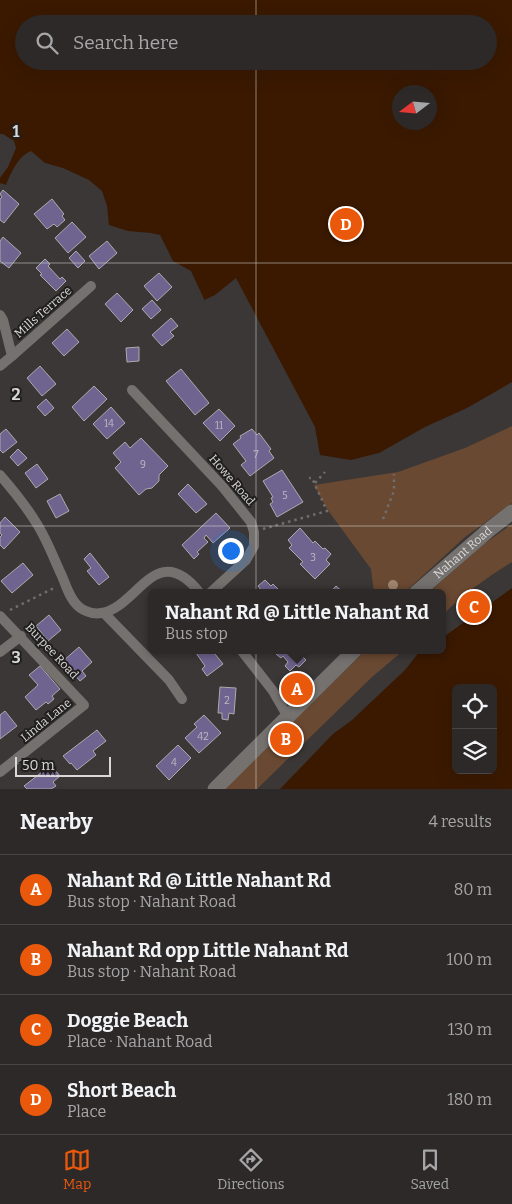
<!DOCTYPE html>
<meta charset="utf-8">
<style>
:root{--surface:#2c2928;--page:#343130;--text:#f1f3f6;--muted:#a6a6a8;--line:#484545;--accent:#ea580c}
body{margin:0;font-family:Bitter,serif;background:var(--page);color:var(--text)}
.controls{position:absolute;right:15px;bottom:15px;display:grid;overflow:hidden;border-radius:8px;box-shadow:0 5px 20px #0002}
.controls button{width:45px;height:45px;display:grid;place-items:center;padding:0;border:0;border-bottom:1px solid var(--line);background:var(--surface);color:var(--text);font:25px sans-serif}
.compass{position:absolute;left:392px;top:85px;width:45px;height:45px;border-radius:50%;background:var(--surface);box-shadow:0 5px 20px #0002;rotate:254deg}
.scale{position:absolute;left:15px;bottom:12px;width:96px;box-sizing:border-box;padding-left:5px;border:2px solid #d9d8d7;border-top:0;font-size:14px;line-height:18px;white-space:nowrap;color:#d9d8d7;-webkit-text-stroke:4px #201f1e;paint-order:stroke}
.you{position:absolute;left:230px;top:550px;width:18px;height:18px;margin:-12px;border:4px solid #fff;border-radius:50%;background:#1a73e8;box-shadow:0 0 0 8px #1a73e833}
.badge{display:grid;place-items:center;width:32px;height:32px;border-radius:50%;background:var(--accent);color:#fff;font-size:16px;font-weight:700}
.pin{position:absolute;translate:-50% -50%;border:2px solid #fff;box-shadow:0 1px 5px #0006}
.popup{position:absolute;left:148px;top:589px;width:298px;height:65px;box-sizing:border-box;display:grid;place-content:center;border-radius:8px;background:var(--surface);filter:drop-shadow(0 1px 4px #0005);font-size:16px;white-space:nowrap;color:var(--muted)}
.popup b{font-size:19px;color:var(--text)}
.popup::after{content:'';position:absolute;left:50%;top:100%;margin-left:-10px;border:10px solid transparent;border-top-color:var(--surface)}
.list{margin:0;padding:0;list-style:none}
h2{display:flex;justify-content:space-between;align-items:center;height:65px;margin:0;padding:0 20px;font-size:21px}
h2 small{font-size:16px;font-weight:400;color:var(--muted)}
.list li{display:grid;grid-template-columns:32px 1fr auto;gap:15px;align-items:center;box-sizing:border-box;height:70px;padding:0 20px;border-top:1px solid var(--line)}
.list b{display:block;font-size:19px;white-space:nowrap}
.list p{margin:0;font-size:16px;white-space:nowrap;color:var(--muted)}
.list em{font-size:16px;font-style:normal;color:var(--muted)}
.icon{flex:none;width:28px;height:28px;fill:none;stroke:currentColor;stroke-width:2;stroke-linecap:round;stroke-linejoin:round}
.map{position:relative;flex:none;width:512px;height:789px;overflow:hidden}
.search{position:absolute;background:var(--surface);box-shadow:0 5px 20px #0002;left:15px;right:15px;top:15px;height:55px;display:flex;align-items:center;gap:12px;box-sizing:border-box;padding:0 18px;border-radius:28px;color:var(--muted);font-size:19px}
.sheet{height:345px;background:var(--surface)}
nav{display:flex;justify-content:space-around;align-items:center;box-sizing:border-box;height:70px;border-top:1px solid var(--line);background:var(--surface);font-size:14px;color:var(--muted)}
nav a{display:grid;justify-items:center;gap:2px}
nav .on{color:var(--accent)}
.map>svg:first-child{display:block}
</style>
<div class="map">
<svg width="512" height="789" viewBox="0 0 512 789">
<rect width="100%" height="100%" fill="#3a3736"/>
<g fill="#6a4932">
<polygon points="512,426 512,503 465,537 404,593 374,593 371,569 327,509 314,485 398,472 465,448"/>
<path d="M512 524V562C487 578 462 594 442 616V593H428L484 544Z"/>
<polygon points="366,650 404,650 372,677 257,789 224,789"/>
</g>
<g fill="#3b1900" fill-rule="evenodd">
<path d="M0 0H512V382L467 408 425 427 379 453 351 460 320 455 211 314 191 271 173 261 160 235 151 233 128 231 109 225 107 206 102 191 89 180 63 168 45 163 31 151C18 156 11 173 6 185L0 183V178L8 167 16 148 14 141 3 134H0ZM24 24H488V61H24ZM400 92H430V122H400Z"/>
<path d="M512 588V789H280L333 734 352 720 405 670 420 651 442 650V638ZM456 688H493V770H456Z"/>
</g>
<polygon fill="#3a3736" points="236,278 315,427 320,455 318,457 310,447 310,443 308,440 291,419 284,414 221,332 209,315 202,301 215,295"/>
<g fill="#6e648f" stroke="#ababae">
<polygon points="3,190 19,204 4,223 0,220 0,199 2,197 0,194"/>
<polygon points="52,199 64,214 62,216 65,220 57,227 54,224 47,229 34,214"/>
<polygon points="72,222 86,237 68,253 55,238"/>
<polygon points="3,237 21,253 9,268 0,261 0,241"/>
<polygon points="107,241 117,253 99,269 89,256"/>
<polygon points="76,251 85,261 78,268 69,258"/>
<polygon points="45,259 50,264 48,266 60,279 62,277 66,281 56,291 40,275 42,274 36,268"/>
<polygon points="159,273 172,287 157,301 144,286"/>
<polygon points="117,293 133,310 121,322 105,304"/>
<polygon points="152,300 161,310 151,319 142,309"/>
<polygon points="171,318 178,326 170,332 174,336 162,346 152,335"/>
<polygon points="67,329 79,342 64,356 52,343"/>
<polygon points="139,347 139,361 127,362 126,348"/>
<polygon points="40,366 56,384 42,396 27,378"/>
<polygon points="181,369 209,403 195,415 166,381"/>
<polygon points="94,386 107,399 84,421 72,407"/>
<polygon points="46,399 54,408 45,416 37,407"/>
<polygon points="111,407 125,423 107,439 93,424"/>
<polygon points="219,409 235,426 220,441 203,423"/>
<polygon points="6,429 17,442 3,453 0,450 0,434"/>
<polygon points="252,429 257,435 259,433 271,449 269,451 274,458 250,476 241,465 246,461 233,444 241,438 240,436"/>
<polygon points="141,438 168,466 159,475 159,481 152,488 146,489 139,495 115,468 121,462 113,453 125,442 130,448"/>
<polygon points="18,449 27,458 18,466 10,457"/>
<polygon points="37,464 48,479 36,488 25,473"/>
<polygon points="282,470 303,502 277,517 270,504 273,502 271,498 273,497 263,481"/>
<polygon points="188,484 207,504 196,513 178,494"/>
<polygon points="60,494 69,511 56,518 47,501"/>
<polygon points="216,513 230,528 213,543 206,535 204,538 208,542 197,552 199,554 194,559 182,545"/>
<polygon points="5,517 20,532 4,549 0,545 0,537 2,535 0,533 0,523"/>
<polygon points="300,528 313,543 315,541 323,549 325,548 331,554 326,560 330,564 315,579 300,564 303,562 289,548 292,545 288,540"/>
<polygon points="90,553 109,577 99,585 87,571 91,568 84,559"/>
<polygon points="23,563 33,575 12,593 1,581"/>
<polygon points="265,580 271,586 273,584 280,591 279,593 255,593 261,590 258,586"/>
<polygon points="336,586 344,593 330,593"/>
<polygon points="49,615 61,630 48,641 36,626"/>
<polygon points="79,647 92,662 82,671 86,676 80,681 63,661"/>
<polygon points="194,650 216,650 217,652 215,654 223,664 207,676 202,669 205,666"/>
<polygon points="276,650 310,650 303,657 306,660 299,667 296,665 290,671 285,666 288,662 283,656 281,658 276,654 278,652"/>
<polygon points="40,666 60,689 52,696 54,699 48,704 46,702 36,710 25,697 38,685 29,675"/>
<polygon points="220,687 236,688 234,714 229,713 228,720 222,719 222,713 218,713"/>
<polygon points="5,711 17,726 0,739 0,715"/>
<polygon points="204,715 221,733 199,753 185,738 197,727 194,724"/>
<polygon points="97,730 106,741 93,751 96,755 77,770 71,763 70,764 63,756"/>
<polygon points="178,745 191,758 169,780 156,766"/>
<polygon points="51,765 60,776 53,782 56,786 51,789 27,789 24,786"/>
</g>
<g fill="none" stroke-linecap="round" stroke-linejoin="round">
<g stroke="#706e6d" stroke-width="2.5" stroke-dasharray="2.5 4" stroke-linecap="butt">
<polyline points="315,483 325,472"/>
<polyline points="383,519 394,491 394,474"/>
<polyline points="263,529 327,511 312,478 309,478"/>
<polyline points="10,610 54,588"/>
</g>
<g stroke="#74716f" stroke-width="10">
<polyline points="0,315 3,320 12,356 0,366"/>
<polyline points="12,356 91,286"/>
<polyline points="132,390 222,486 251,522 254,532 254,546 246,560 210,593"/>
<path d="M0 475C14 491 26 506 37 524 47 540 54 559 62 576 66 586 70 599 78 606 81 609 88 612 92 613 135 620 152 533 200 593"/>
<polyline points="104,613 169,680 182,699"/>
<polyline points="0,616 84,705 0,772"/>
<polyline points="241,650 273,691 288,717"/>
<polyline points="0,652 21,636"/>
</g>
<g stroke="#74716f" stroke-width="15">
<path id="s1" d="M416 593 490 529 512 512"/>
<polyline points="215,789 355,650"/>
</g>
</g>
<circle fill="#a28570" cx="393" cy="585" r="5"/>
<path fill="none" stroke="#d9d8d7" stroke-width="1" stroke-opacity="0.55" d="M256 0V24M256 61V789M0 263H512M0 526H512"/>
<g text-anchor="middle" stroke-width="4" stroke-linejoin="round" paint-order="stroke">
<g font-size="10" fill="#bebbc5">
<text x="109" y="427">14</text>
<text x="219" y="429">11</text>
<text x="256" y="458">7</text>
<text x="143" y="468">9</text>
<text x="285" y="499">5</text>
<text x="313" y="561">3</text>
<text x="227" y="704">2</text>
<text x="203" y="740">42</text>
<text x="174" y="766">4</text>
</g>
<g font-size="12" fill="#d9d8d7" stroke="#201f1e">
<text transform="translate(43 312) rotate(-41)" y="4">Mills Terrace</text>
<text transform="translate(232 480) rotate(49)" y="4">Howe Road</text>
<text dy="4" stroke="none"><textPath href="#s1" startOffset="62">Nahant Road</textPath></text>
<text transform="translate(52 651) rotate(47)" y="4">Burpee Road</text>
<text transform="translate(46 720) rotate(-39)" y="4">Linda Lane</text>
</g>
</g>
<g font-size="16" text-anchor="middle" font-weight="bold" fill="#d9d8d7" stroke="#201f1e" stroke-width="4" stroke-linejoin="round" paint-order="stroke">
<text x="16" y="137">1</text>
<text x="16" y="400">2</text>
<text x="16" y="663">3</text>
</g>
</svg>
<div class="controls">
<button><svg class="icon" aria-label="locate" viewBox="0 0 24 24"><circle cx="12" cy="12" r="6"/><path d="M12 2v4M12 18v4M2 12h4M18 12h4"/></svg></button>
<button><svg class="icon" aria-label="layers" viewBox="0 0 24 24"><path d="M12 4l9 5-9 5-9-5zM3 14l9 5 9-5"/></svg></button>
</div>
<svg class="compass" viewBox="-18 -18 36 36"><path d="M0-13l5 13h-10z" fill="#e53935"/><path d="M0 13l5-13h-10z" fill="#a6a6a8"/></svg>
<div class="scale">50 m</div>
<div class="you"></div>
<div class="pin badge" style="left:297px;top:689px">A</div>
<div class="popup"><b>Nahant Rd @ Little Nahant Rd</b>Bus stop</div>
<div class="pin badge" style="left:286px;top:739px">B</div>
<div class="pin badge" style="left:474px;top:607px">C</div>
<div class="pin badge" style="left:346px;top:224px">D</div>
<div class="search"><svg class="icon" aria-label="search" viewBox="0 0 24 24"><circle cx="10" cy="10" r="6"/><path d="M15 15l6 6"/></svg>Search here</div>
</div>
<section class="sheet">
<h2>Nearby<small>4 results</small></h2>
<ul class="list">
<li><span class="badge">A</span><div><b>Nahant Rd @ Little Nahant Rd</b><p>Bus stop · Nahant Road</p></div><em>80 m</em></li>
<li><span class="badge">B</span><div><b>Nahant Rd opp Little Nahant Rd</b><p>Bus stop · Nahant Road</p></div><em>100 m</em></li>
<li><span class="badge">C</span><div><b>Doggie Beach</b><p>Place · Nahant Road</p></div><em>130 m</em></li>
<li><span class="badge">D</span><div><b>Short Beach</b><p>Place</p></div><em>180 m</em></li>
</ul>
</section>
<nav>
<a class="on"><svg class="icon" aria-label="map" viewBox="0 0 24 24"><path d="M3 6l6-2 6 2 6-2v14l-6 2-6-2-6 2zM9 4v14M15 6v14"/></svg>Map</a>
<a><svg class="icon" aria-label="directions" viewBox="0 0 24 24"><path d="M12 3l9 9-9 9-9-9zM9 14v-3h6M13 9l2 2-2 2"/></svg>Directions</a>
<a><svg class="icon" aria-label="saved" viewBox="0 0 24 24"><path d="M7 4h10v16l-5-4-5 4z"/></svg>Saved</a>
</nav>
